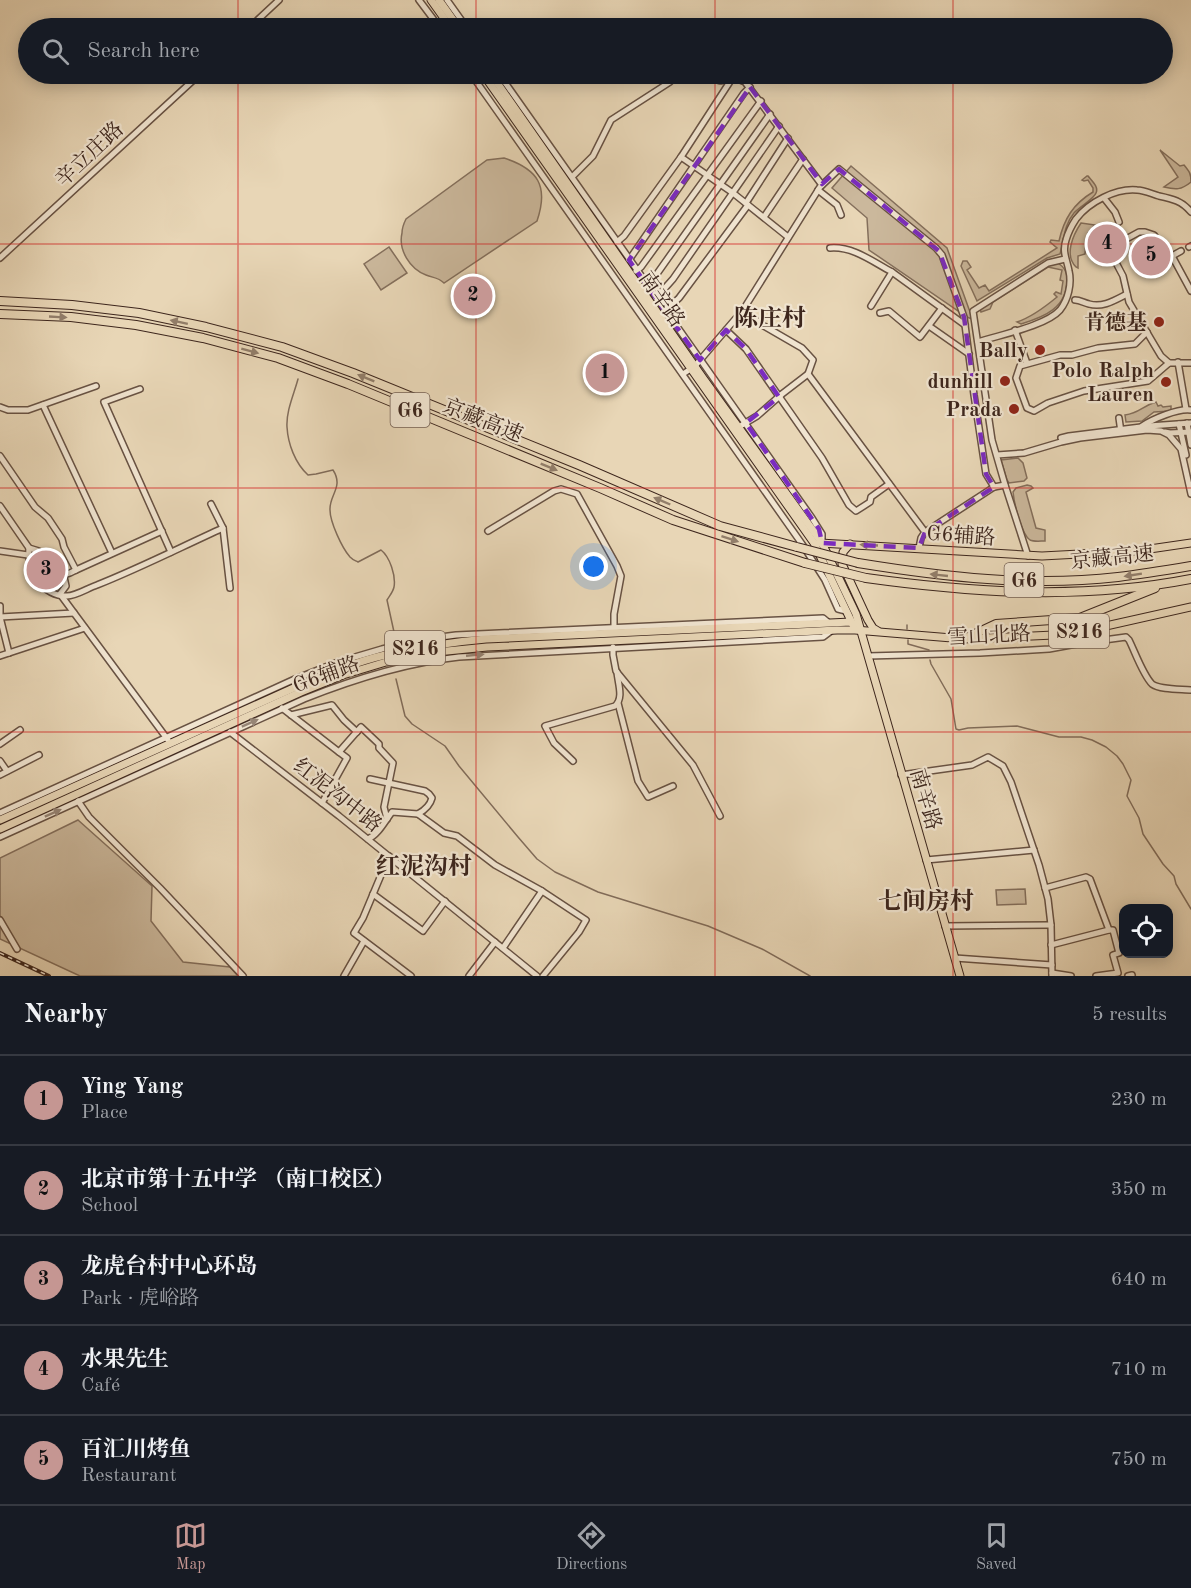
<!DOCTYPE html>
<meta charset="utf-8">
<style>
:root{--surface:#171b24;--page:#20242c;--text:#f1f3f6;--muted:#9ea1a6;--line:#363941;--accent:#c59692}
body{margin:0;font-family:"Old Standard TT","Noto Serif SC",serif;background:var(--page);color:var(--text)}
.controls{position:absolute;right:18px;bottom:18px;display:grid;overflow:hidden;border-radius:12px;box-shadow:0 3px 15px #0003}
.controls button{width:54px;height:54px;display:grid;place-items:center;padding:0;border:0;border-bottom:2px solid var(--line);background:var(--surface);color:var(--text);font:30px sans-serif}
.you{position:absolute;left:594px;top:567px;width:21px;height:21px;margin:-15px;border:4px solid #fff;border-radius:50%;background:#1a73e8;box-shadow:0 0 0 9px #1a73e833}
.badge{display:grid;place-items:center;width:39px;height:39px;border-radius:50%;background:var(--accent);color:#111;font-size:20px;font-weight:700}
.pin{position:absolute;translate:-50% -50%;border:3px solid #fff;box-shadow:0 2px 6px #0006}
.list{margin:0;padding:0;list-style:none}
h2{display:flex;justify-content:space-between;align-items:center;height:78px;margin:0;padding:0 24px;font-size:26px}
h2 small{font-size:20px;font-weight:400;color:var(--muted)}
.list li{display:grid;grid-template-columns:39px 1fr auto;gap:18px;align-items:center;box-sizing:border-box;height:90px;padding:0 24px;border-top:2px solid var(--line)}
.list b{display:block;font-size:22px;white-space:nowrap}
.list p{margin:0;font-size:20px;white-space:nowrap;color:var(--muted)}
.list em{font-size:20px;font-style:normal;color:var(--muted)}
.icon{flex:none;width:33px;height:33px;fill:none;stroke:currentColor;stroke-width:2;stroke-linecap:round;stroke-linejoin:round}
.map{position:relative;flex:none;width:1191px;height:976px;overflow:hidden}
.search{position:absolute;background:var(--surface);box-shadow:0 3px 15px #0003;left:18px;right:18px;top:18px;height:66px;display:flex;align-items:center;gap:15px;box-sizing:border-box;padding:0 21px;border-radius:33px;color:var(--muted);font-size:22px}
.sheet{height:528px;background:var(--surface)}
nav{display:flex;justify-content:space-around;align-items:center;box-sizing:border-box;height:84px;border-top:2px solid var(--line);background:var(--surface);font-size:16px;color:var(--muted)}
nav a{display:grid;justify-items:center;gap:3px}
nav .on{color:var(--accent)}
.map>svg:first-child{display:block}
</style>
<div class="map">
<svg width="1191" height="976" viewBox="0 0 1191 976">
<rect width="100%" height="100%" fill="#e8d6b6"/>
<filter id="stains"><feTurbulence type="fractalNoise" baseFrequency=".00333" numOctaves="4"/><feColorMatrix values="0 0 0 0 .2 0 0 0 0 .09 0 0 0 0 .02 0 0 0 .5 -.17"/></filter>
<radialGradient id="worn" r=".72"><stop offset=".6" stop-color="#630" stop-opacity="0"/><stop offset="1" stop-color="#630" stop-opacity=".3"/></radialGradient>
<g fill="#cbb89c" stroke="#846f5c" stroke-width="1.5">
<path d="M1160 150 1180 166 1184 165C1189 171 1191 173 1191 182 1181 190 1176 190 1164 187L1178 177Z"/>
<path d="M504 158C538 169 549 186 537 221L444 283C438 277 433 278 426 275 410 269 398 250 402 233 402 228 404 223 406 219L487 160Z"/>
<polygon points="851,166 947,248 970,312 972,319 967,317 869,250 867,218 832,188"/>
<path d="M1087 176H1088C1092 181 1099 187 1096 193 1094 199 1079 207 1074 213 1064 225 1064 240 1060 254L1047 258 977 301 961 266 963 261H967L971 267 967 270 979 288 985 285 989 291 1057 248 1050 242 1051 240 1059 241C1064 219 1073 204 1093 192V188L1088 180 1084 181 1082 180Z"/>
<path d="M1081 223 1095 225 1088 233 1091 236 1086 242 1085 254 1078 256V268L1076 267C1064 255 1073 235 1081 223Z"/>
<polygon points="389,247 407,273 381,290 364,264"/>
<path d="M1058 263C1064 267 1067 271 1067 278 1068 308 1044 317 1021 324L1017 322C1032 317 1045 307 1057 297L1054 294 1056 292 1061 294 1063 281 1060 280 1062 270 1048 267 993 302 990 309 981 312 980 309 1049 265Z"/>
<path d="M1156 402 1158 406 1161 405 1163 407 1171 406V411L1154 412 1142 421 1126 422 1125 415C1140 413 1142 406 1156 402Z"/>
<polygon points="1018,458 1023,463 1027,478 1024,481 1009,483 1007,480 1001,460"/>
<path d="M1027 485 1031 486 1033 488 1026 492 1036 528 1045 530V541C1040 541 1034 542 1030 540 1021 534 1014 502 1013 492L1016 488Z"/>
<path d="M37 555C49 555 58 565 59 577 60 598 20 571 37 555Z"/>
<polygon points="78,820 152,886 151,921 183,962 230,967 238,976 80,976 0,939 0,858"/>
<polygon points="1025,889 1026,904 997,905 996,890"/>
</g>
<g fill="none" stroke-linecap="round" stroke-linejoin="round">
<g stroke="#816c5a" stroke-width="1.5">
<path d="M298 379C294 394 286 411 287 427 288 444 295 463 308 475L316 474 333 470C344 487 329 495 330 510 330 522 342 548 350 557 353 560 354 560 358 562L381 550C390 557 396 576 394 587 393 592 390 595 387 600L394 632 391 641"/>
<polyline points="907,625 907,629"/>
<polyline points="908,640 908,644 929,650"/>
<polyline points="930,660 931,664 951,699 956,729 959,730 968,728 1017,726 1059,737 1081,737 1092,740 1106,747 1117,756 1123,764 1131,780 1127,796 1139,818 1143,834 1163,864 1174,876 1176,884 1191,909"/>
<polyline points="396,679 405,716 412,724 445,746 459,766 518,837 537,859 555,872 598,892 708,926 762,949 810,976"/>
</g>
<g stroke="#685243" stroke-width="8">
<g id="minor">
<polyline points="419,0 440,28"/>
<polyline points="447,0 467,28"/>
<polyline points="670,24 674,28"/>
<polyline points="249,28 279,0"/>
<polyline points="471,74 802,544 825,580 838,609 846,611"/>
<polyline points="499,74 812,518 822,534 822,542"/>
<path d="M710 74C719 84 721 81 733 77L745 82 822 185"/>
<polyline points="681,157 733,193 788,237"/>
<polyline points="572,177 593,156 611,120 670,82"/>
<polyline points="818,190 837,205 841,215"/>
<polyline points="1104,198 1115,212 1119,222"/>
<polyline points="746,203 788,138"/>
<polyline points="764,217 803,159"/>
<polyline points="617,242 624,236 681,157 733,77"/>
<polyline points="1189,247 1191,246"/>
<path d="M830 248C853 246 873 262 892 272L871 306"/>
<polyline points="1172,256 1181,251"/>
<polyline points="0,258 200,74"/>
<polyline points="629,260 744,93 750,87"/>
<polyline points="636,271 641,267 761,101"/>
<polyline points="892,272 965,325"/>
<polyline points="646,285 654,278 770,114"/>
<polyline points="656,298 673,279 779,126"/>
<path d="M1075 300C1080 300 1084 303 1089 304 1103 308 1115 300 1127 294"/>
<polyline points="743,310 764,326 802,348 813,360 808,374 925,532"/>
<polyline points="665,311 679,298 748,205"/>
<polyline points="880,313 889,311 920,337 942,308"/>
<polyline points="929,326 969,354"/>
<polyline points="726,330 746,349 822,458 849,505 856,511 870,502 871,497 889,484"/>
<polyline points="1015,330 1027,363"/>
<polyline points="1147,332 1135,344 1098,348 1072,355 1060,355 1020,366 1016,378 1027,408 1034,411 1048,403 1084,391 1148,381 1169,363 1191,363"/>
<path d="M978 342C999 335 1046 326 1060 310 1068 300 1072 284 1069 271 1067 260 1062 252 1066 240 1068 233 1072 225 1076 219 1089 202 1116 188 1137 190 1144 190 1152 194 1159 196 1173 199 1182 201 1191 212"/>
<polyline points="1178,362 1186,409"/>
<polyline points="1169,363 1161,356 1155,346 1129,302 1123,276 1113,257 1114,250 1119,243 1139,232 1145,232 1154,235 1165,252 1172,256 1191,291"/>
<polyline points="683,374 695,366 743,310 820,187 839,169 936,248 942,255 964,317 974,395 986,474 994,487"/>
<polyline points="140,389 104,402 171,552"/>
<polyline points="43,405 112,553"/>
<polyline points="0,407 8,410 28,410 96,386"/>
<polyline points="1119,418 1121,432"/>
<polyline points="1187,423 1191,445"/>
<polyline points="1179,424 1186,455"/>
<polyline points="742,425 757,416 782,394 808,374"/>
<path d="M1142 426C1153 419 1178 408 1191 410"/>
<polyline points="1165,432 1170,433 1191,432"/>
<polyline points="1061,438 1069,436 1149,426 1191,423"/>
<polyline points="997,455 1024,453 1061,442 1080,438 1147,430 1161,431 1169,435 1181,449 1191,494"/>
<polyline points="0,456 35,507 48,518 62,539 64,547 76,570 70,573 64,575"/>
<polyline points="0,506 29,548"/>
<polyline points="223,528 230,588"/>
<polyline points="488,531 554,491 561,489 577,494 617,566 621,576 614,614 614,628"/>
<polyline points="919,548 921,538 925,532 994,487 1005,485"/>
<polyline points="0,551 28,555"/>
<polyline points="1028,556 1005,485 992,440 973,311 1048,263 1065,259"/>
<polyline points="76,570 162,531"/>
<path d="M60 594 66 586C62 562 52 554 29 548 27 571 42 596 67 596 76 596 88 588 97 585 140 568 181 547 223 528L211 504"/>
<polyline points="60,594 168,740"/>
<polyline points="0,606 0,617 9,653"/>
<polyline points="0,617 74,613"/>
<polyline points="613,647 613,655 616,671 693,765 720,816"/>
<polyline points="0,656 85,628"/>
<path d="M868 656 980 653 1049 649 1082 643 1126 637 1129 640C1135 652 1143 675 1152 684 1160 690 1181 689 1191 690"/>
<polyline points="618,703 638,781 648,797 673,786"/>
<polyline points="282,708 339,752 361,727 379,744 379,748 393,763 384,807 387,819"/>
<polyline points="291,715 332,705 344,720 357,732"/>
<polyline points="230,732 339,816 537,976"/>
<polyline points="0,744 20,730"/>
<polyline points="0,761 7,771"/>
<path d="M573 761 554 743 545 726 615 706C624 698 618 684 617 672"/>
<polyline points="0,775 39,755"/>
<polyline points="901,775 972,765 988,757 1003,766 1011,782 1039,865 1048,899 1051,925 1052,976"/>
<path d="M370 779 425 791 429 794 432 798C430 806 425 810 418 814"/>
<polyline points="78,801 89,817 160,888 243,976"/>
<polyline points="322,803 347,758 339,752"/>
<polyline points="0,813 295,679 338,662 382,649 425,639 456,635 823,618 829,623"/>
<path d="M0 837 304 699C354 679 404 663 459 657L823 637 831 631"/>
<path d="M368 839C378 835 385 821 392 812L418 814 444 833 457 836 495 865 542 891 503 948"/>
<polyline points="389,856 363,918 354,933 411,976"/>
<polyline points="926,860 1034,850"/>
<polyline points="1045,888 1086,877 1090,879 1109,930 1051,945"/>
<polyline points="542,891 586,920 579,932 543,976"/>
<polyline points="373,894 423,931 445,901"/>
<polyline points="0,920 17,949"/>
<polyline points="945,926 1051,925"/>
<polyline points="955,958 1052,965"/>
<polyline points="1052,973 1071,976"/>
<polyline points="344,976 364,941"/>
<polyline points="469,976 495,942"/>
<polyline points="1096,976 1118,973 1113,955 1119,953 1113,930 1109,930"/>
<polyline points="1128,976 1132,975"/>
</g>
</g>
<g stroke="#3d261d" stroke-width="9">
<g id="major">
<polyline points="431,0 451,28"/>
<polyline points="439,0 459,28"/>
<polyline points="483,74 814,543 853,625"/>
<polyline points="491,74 703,378 822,543 856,614 960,976"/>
<polyline points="820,543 1042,556 1136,551 1191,543"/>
<polyline points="850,544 843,552 842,564 868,620 873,628 878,631"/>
<path d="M0 820 298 686C327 674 355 662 385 655 419 647 452 642 486 639L851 622 861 631"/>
<polyline points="0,829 301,692 343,675 386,662 427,653 487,647 837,630 855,630 964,639 1054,635 1097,628 1191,607"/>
</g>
</g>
<g stroke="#3d261d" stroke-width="10">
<g id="highway">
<polyline points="0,301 72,305 139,313 206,327 282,347 353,373 579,465 720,526 797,547"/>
<polyline points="0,314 71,317 136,325 203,338 278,358 348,384 600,488 673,520 805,563"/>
<path d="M858 563C944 577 1031 587 1118 577 1143 574 1167 570 1191 566"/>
<path d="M866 578C974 593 1083 600 1191 579"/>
<polyline points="964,639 996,624 1080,618 1155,588"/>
</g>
</g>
<use href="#minor" stroke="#f0e4d0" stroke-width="5"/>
<use href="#major" stroke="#e8d6b6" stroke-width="7"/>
<use href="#highway" stroke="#e8d6b6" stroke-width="8"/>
<g stroke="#3d261d" stroke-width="4">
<polyline id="rail" points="0,953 49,976"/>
</g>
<use href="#rail" stroke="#f0e4d0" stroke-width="1.5" stroke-dasharray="4.5" stroke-linecap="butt"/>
<g stroke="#3d261d" stroke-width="10" stroke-linecap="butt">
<g id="highway-bridge">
<polyline points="797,547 858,563"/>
<polyline points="805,563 866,578"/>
</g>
</g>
<use href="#highway-bridge" stroke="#e8d6b6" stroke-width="8"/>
</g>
<defs><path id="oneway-solid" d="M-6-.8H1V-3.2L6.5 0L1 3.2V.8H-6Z" transform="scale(1.5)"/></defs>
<g fill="#927e6a">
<use href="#oneway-solid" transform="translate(58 317) rotate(3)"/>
<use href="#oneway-solid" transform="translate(179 322) rotate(-168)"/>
<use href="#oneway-solid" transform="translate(250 351) rotate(15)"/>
<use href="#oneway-solid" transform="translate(366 378) rotate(-158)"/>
<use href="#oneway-solid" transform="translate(549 467) rotate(22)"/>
<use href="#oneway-solid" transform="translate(662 501) rotate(-157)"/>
<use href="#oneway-solid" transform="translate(730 539) rotate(18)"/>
<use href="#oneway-solid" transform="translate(869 545) rotate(-177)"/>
<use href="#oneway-solid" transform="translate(939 575) rotate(-174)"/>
<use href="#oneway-solid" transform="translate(1133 575) rotate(171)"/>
</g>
<g fill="#968576">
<use href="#oneway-solid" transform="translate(475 655) rotate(-5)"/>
<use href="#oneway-solid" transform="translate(250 723) rotate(-24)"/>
<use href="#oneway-solid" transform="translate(53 813) rotate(-24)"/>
</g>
<path fill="none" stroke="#7b2cbf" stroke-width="4.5" stroke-dasharray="12 8" stroke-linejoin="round" d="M750 87 822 184 839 169 939 251 964 317 986 474 994 487 925 532 919 548 822 543 819 529 746 423 779 397 746 349 726 330 700 360 629 260Z"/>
<path fill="none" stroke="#d62828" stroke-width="1.5" stroke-opacity="0.55" d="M238 0V28M476 0V28M715 0V28M953 0V28M238 74V976M476 74V976M715 74V976M953 74V976M0 244H1191M0 488H1191M0 732H1191"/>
<g fill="#8f2418" stroke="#f0e4d0" stroke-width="2">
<circle cx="1159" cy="322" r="6"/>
<circle cx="1040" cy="350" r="6"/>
<circle cx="1005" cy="381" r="6"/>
<circle cx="1166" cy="382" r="6"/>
<circle cx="1014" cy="409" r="6"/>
</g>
<g text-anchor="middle" stroke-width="4.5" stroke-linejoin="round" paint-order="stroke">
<g fill="#f0e4d0" stroke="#735f53" stroke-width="1.5">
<rect x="390.5" y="393" width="39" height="34" rx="4.5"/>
<rect x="1004.5" y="563" width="39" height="34" rx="4.5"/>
<rect x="1049" y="614" width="60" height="34" rx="4.5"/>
<rect x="385" y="631" width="60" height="34" rx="4.5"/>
</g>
<g font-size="20" font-weight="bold" fill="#3d261d">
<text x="410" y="417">G6</text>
<text x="1024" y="587">G6</text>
<text x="1079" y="638">S216</text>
<text x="415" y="655">S216</text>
</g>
<g font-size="21" fill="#3d261d" stroke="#f0e4d0">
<text transform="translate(89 154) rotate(-43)" y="7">辛立庄路</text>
<text transform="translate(662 299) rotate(55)" y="7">南辛路</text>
<text transform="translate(483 420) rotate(22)" y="7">京藏高速</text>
<text transform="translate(961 535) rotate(4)" y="7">G6辅路</text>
<text transform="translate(1112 557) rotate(-6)" y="7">京藏高速</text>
<text transform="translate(989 635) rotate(-3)" y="7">雪山北路</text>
<text transform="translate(326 674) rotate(-20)" y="7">G6辅路</text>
<text transform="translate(338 795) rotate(38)" y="7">红泥沟中路</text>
<text transform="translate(926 799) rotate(74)" y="7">南辛路</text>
</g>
<g font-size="21" font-weight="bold" fill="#3d261d" stroke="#f0e4d0" text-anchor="end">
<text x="1147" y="329">肯德基</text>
<text x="1028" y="357">Bally</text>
<text x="1154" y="377">Polo Ralph<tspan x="1154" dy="24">Lauren</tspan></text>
<text x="993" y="388">dunhill</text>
<text x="1002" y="416">Prada</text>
</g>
<g font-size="24" font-weight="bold" fill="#3d261d" stroke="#f0e4d0">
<text x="770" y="326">陈庄村</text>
<text x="424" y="874">红泥沟村</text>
<text x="926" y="909">七间房村</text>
</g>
</g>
<rect width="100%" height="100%" filter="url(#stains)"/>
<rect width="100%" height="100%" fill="url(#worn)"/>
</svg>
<div class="controls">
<button><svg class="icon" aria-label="locate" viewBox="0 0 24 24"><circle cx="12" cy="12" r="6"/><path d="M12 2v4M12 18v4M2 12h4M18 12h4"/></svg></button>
</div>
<div class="you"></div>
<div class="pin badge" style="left:605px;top:373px">1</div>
<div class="pin badge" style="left:473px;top:296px">2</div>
<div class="pin badge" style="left:46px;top:570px">3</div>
<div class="pin badge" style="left:1107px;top:244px">4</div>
<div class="pin badge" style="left:1151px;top:256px">5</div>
<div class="search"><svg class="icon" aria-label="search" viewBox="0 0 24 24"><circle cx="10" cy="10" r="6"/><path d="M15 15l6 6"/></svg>Search here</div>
</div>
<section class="sheet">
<h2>Nearby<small>5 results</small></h2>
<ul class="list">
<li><span class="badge">1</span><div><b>Ying Yang</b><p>Place</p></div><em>230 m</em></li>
<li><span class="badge">2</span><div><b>北京市第十五中学 （南口校区）</b><p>School</p></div><em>350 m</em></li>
<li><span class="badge">3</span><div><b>龙虎台村中心环岛</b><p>Park · 虎峪路</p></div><em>640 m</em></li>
<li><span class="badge">4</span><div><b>水果先生</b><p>Café</p></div><em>710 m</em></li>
<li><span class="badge">5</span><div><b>百汇川烤鱼</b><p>Restaurant</p></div><em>750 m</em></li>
</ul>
</section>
<nav>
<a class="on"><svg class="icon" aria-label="map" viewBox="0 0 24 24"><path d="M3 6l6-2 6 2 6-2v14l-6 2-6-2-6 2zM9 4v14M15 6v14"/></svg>Map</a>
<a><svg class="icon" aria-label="directions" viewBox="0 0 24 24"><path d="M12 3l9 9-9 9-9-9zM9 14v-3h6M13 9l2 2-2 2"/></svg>Directions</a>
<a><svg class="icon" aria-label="saved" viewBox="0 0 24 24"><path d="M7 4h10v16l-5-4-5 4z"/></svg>Saved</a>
</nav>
